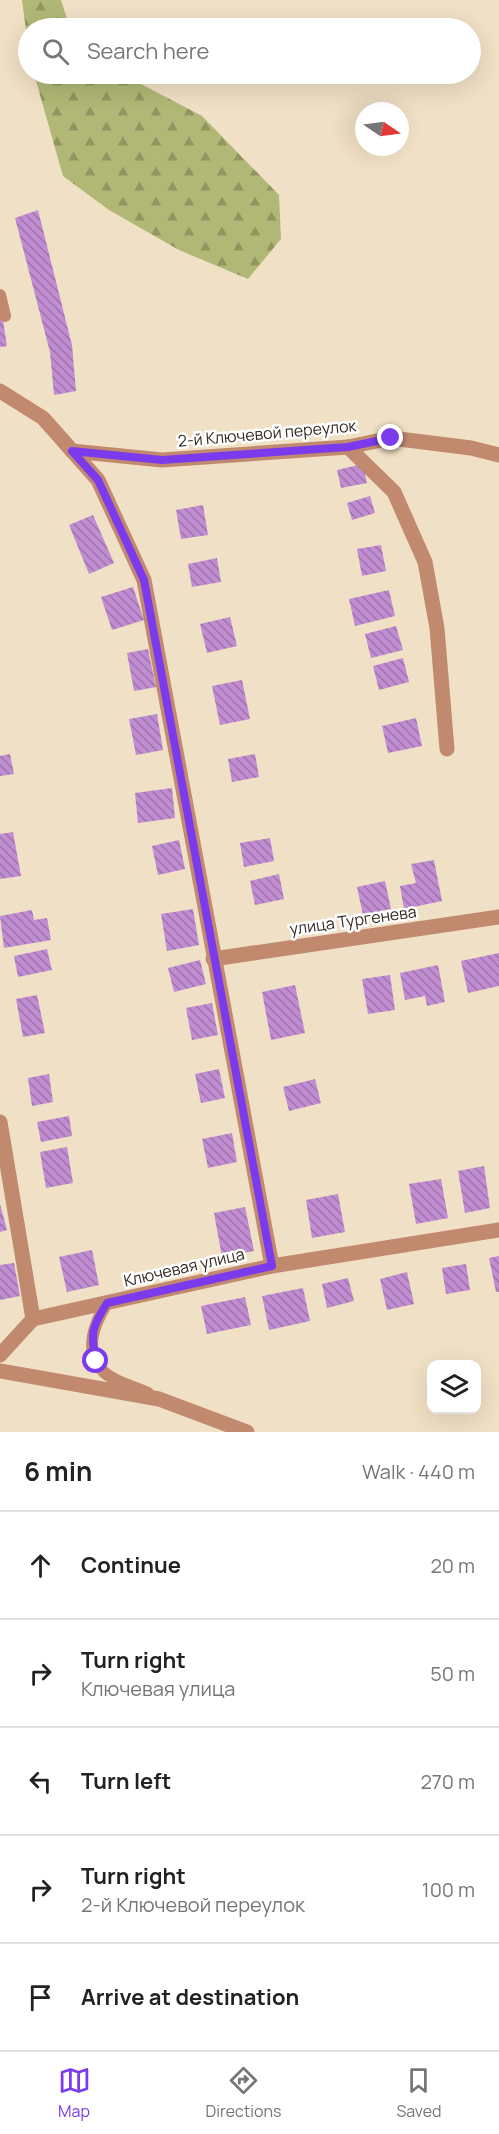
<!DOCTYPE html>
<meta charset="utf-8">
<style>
:root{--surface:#fff;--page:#f2f2f2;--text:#222;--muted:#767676;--line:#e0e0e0;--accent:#7c3aed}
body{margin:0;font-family:Manrope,sans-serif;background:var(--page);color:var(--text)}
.controls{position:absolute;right:18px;bottom:18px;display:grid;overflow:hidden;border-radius:12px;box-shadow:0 6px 24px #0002}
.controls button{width:54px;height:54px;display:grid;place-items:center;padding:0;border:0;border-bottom:2px solid var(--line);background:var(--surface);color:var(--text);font:30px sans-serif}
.compass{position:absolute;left:355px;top:102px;width:54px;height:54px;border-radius:50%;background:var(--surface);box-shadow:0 6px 24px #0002;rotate:103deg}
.stop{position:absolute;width:18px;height:18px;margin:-14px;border:4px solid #7c3aed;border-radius:50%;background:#fff}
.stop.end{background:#7c3aed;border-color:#fff;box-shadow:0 2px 6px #0008}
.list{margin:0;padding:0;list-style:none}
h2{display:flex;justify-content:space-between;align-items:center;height:78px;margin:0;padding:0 24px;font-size:26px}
h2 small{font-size:20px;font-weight:400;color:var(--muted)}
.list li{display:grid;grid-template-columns:39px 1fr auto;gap:18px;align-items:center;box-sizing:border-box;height:108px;padding:0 24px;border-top:2px solid var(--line)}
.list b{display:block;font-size:22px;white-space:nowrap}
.list p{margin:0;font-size:20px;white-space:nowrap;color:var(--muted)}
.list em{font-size:20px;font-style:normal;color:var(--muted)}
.icon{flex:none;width:33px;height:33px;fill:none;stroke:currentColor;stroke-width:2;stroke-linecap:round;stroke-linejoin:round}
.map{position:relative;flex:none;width:499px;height:1432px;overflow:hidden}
.search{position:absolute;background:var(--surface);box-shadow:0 6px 24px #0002;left:18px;right:18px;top:18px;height:66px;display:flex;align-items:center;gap:15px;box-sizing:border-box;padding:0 21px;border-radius:33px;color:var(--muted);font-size:22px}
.sheet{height:618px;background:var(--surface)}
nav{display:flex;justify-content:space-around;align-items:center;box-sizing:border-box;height:84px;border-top:2px solid var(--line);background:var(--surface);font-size:16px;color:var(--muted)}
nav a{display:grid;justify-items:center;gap:3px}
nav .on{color:var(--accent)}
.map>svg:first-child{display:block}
</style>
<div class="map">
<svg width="499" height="1432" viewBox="0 0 499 1432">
<defs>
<pattern id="forest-firs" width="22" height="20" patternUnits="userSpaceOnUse" patternTransform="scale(1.5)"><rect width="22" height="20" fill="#b1b876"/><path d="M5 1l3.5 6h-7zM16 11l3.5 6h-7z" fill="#919660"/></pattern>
<pattern id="building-back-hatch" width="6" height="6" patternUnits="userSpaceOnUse" patternTransform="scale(1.5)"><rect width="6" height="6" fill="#c18dd2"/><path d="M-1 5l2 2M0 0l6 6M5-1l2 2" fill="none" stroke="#9d73aa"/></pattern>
</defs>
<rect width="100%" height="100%" fill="#f0e0c5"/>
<g fill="url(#forest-firs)">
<polygon points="22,0 61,0 70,28 28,28 28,45"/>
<polygon points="34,74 122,74 202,116 279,195 281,239 248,279 179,250 109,210 63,176"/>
</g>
<g fill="url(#building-back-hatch)">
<polygon points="38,210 72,345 76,391 54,395 50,352 15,218"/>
<polygon points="0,302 7,346 0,347"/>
<polygon points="363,464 367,483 341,488 337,470"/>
<polygon points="370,496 375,513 352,520 347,503"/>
<polygon points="203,505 208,535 181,539 176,510"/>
<polygon points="93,515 114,563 89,574 69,525"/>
<polygon points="381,545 386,571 362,576 357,549"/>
<polygon points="217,558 221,582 192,587 188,564"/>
<polygon points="133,587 144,620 112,630 101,597"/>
<polygon points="389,590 395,616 355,626 349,599"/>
<polygon points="230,617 237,646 207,653 200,624"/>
<polygon points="396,626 403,650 371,658 365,634"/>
<polygon points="148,649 156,687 134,691 127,653"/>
<polygon points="403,658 409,682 379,690 373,666"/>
<polygon points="242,680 250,719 220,725 212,686"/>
<polygon points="157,714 163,750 136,755 129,719"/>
<polygon points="416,718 422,746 388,753 382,726"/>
<polygon points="10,754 14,774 0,776 0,756"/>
<polygon points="255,754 259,777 232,782 228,759"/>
<polygon points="172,788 175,818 138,823 135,793"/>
<polygon points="13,832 21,876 0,879 0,834"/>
<polygon points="270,838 274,861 244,867 240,843"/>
<polygon points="179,840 185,869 158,875 152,846"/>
<polygon points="434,860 442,901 404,909 400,886 416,883 411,864"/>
<polygon points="279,874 284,899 255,905 250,881"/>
<polygon points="385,881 391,909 363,915 357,887"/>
<polygon points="193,909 199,945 167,951 161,914"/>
<polygon points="32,910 34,920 47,918 51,940 4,948 0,916"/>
<polygon points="47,949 52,970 18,977 14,956"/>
<polygon points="499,953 499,986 468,993 461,961"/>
<polygon points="200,960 206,984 174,992 168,968"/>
<polygon points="438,965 445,1002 427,1006 425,996 405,1000 400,973"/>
<polygon points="390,975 395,1010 368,1014 362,979"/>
<polygon points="295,985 305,1033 271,1040 262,992"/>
<polygon points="37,995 45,1033 23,1037 16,999"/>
<polygon points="212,1003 218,1035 192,1040 186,1008"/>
<polygon points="219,1069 225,1098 201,1103 195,1074"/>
<polygon points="49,1074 53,1102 32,1106 28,1078"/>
<polygon points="315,1079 321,1103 289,1111 283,1087"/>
<polygon points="69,1116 72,1136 41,1142 37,1122"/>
<polygon points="232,1133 237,1162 208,1168 202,1139"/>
<polygon points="67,1147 73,1183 46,1188 40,1152"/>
<polygon points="484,1166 490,1208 465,1213 458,1171"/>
<polygon points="441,1179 448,1218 416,1224 409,1184"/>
<polygon points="338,1194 345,1232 312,1238 306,1200"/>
<polygon points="0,1204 7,1230 0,1232"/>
<polygon points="245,1207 254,1251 222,1257 214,1213"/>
<polygon points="92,1250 99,1285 67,1292 59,1257"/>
<polygon points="499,1256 499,1292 496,1292 489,1258"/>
<polygon points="14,1263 20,1296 0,1300 0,1265"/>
<polygon points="466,1264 470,1290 446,1294 442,1268"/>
<polygon points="407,1272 414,1304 387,1310 380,1279"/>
<polygon points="348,1278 354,1301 327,1308 322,1284"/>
<polygon points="303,1288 310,1321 269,1330 262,1296"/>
<polygon points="245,1297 251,1325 207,1334 201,1306"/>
</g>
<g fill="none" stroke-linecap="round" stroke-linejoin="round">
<g stroke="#c18a6f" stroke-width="12">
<polyline points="0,295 5,316"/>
<path d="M107 1303C94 1324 82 1352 105 1373 115 1382 135 1387 148 1393"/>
</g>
<g stroke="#c18a6f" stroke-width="15">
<polyline points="0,391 43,418 98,480 144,580 272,1266"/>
<polyline points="348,447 394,492 425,562 437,628 447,749"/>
<polyline points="72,451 162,460 348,447 391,438 471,448 499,455"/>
<polyline points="213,959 499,917"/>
<polyline points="0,1122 33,1319"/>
<polyline points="0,1355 33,1319 272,1266 499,1230"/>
</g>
<polyline stroke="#c18a6f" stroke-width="15" points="0,1371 159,1399 247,1432"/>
</g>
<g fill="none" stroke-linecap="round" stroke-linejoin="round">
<path stroke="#7c3aed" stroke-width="8" d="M96 1361C90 1333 92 1327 107 1303L272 1266 144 580 98 480 72 451 162 460 348 447 391 438"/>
</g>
<g text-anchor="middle" stroke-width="5" stroke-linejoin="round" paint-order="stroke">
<g font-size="16" fill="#322b21" stroke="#fff">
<text transform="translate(267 433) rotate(-5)" y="6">2-й Ключевой переулок</text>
<text transform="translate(353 920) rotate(-8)" y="6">улица Тургенева</text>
<text transform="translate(184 1267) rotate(-13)" y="6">Ключевая улица</text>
</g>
</g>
</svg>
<div class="controls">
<button><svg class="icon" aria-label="layers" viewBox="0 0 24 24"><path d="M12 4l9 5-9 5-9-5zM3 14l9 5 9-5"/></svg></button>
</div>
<svg class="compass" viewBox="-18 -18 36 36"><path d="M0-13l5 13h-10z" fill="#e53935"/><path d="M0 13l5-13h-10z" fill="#767676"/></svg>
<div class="stop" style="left:96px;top:1361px"></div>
<div class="stop end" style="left:391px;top:438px"></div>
<div class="search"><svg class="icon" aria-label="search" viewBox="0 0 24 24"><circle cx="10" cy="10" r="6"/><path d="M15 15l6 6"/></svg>Search here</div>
</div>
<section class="sheet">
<h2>6 min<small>Walk · 440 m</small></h2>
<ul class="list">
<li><svg class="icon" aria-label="ahead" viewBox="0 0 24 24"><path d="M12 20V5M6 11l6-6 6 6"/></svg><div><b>Continue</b></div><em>20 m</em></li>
<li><svg class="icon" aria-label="right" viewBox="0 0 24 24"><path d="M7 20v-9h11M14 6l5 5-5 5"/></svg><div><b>Turn right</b><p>Ключевая улица</p></div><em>50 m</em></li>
<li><svg class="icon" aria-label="left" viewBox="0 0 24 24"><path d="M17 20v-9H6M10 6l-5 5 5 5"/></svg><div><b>Turn left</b></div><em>270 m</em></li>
<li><svg class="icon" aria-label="right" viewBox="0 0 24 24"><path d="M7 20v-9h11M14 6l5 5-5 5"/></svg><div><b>Turn right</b><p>2-й Ключевой переулок</p></div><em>100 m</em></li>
<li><svg class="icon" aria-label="arrive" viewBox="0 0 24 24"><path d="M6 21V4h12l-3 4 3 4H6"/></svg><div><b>Arrive at destination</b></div></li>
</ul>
</section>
<nav>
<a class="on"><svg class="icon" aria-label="map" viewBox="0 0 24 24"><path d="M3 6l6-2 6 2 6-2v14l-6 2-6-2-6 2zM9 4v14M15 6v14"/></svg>Map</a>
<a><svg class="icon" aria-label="directions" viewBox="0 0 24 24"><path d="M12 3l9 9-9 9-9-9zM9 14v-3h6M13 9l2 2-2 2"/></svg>Directions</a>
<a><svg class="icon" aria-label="saved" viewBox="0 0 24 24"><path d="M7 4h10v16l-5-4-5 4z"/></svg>Saved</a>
</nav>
